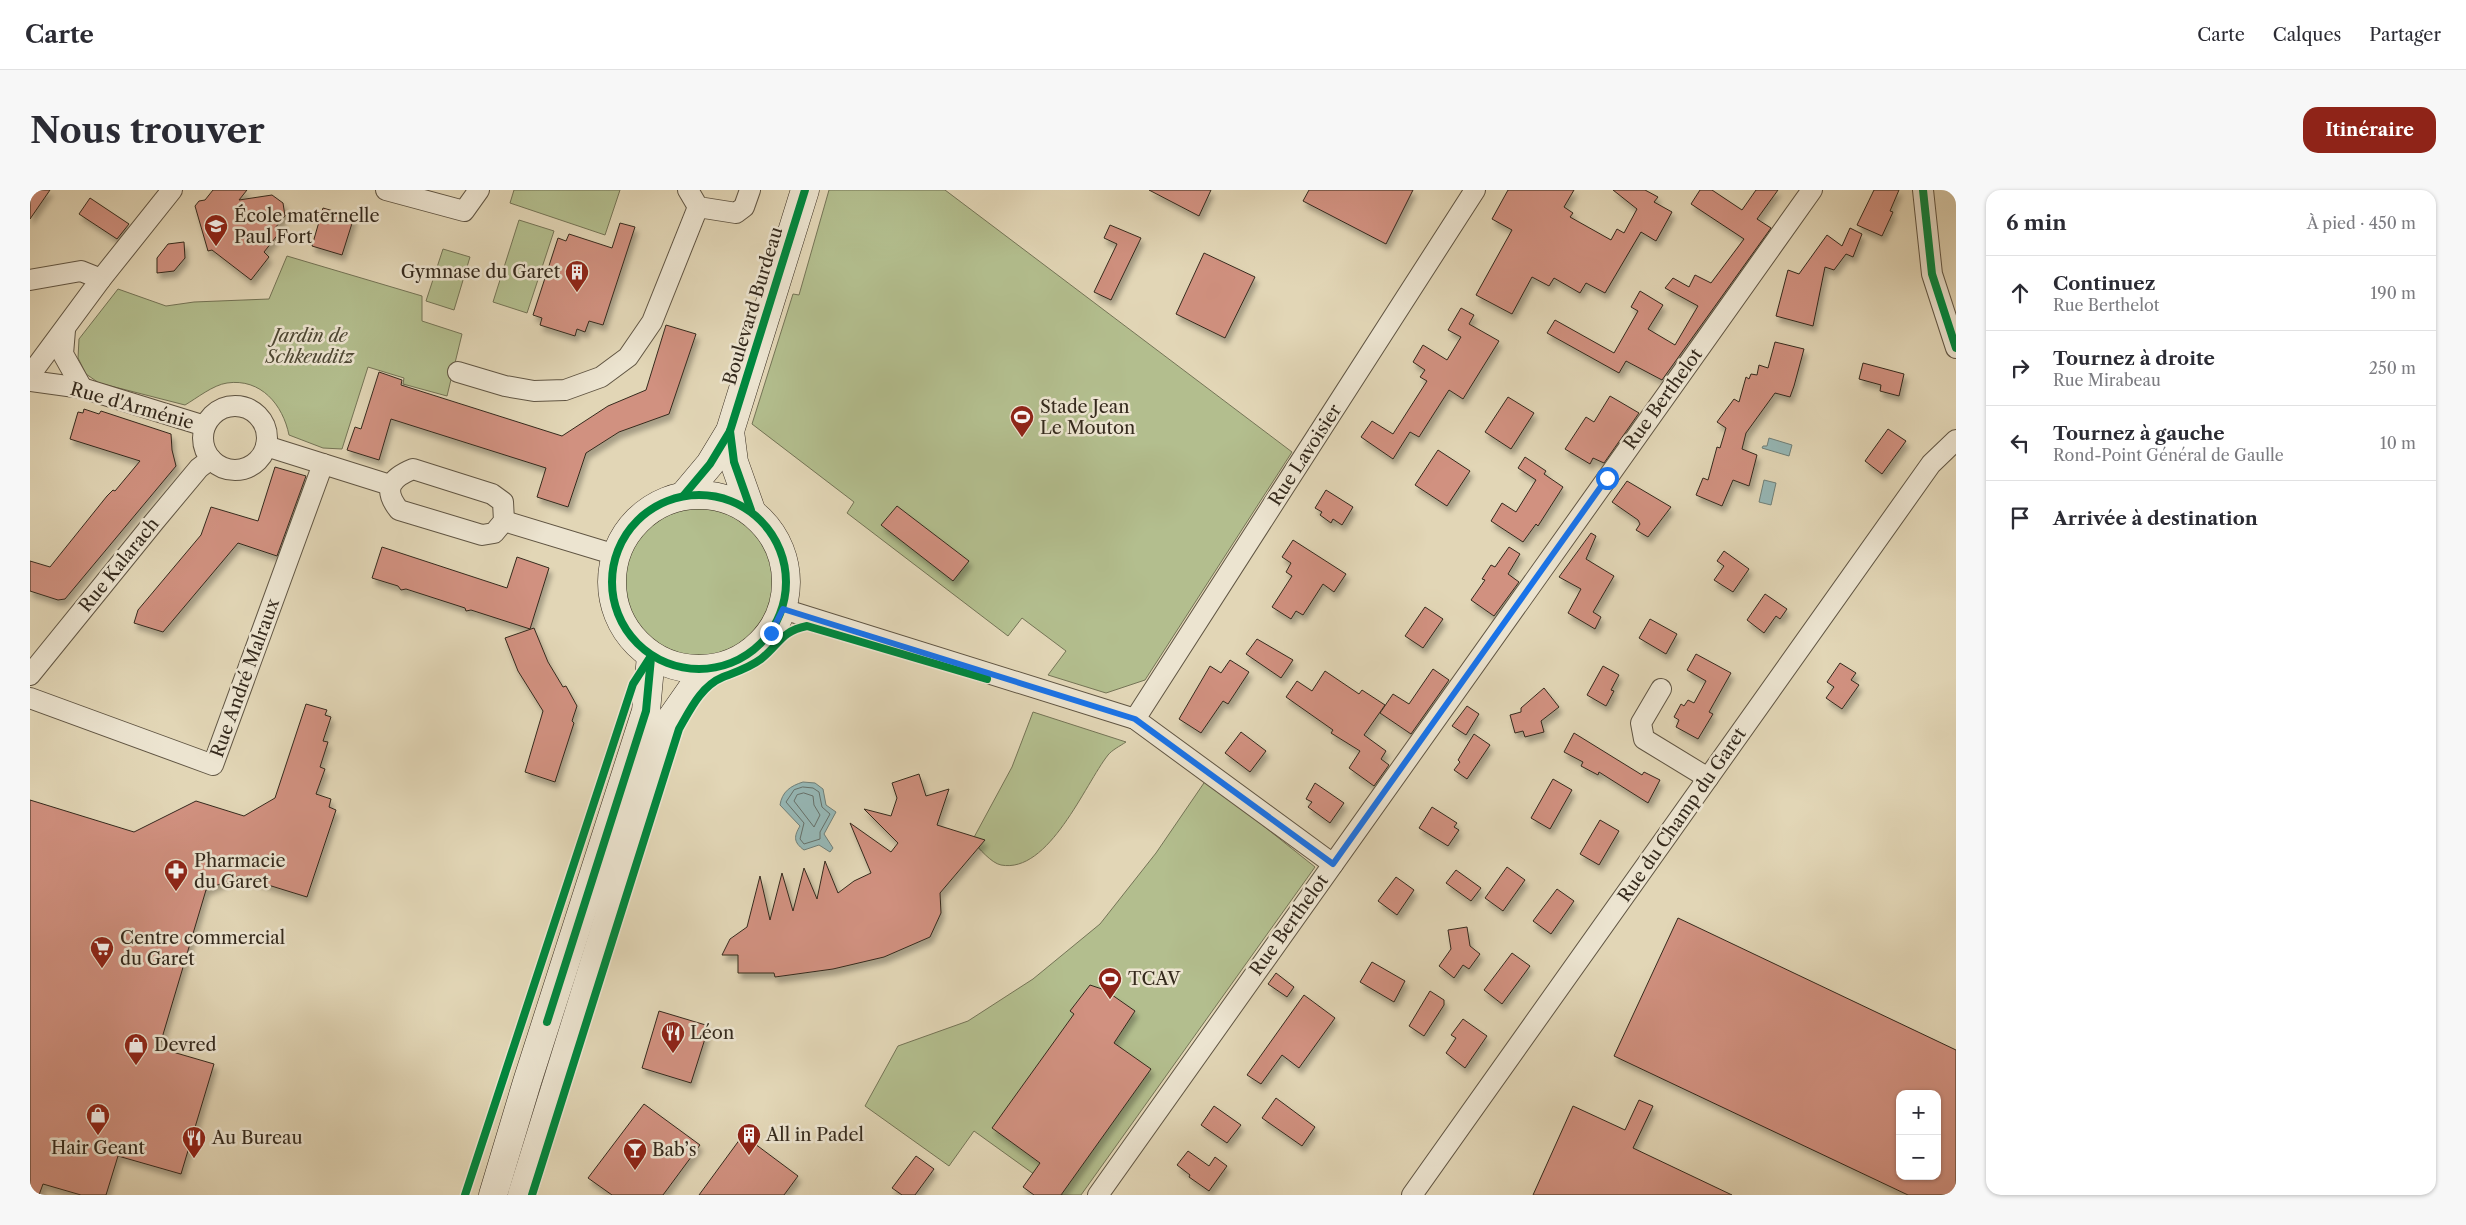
<!DOCTYPE html>
<html lang="fr">
<meta charset="utf-8">
<style>
:root{--surface:#fff;--page:#f7f7f7;--text:#2b2b33;--muted:#7c7c81;--line:#e1e1e2;--accent:#8f2418}
body{margin:0;font-family:"Libre Caslon Text",serif;background:var(--page);color:var(--text)}
.controls{position:absolute;right:15px;bottom:15px;display:grid;overflow:hidden;border-radius:10px;box-shadow:0 1px 4px #0004}
.controls button{width:45px;height:45px;display:grid;place-items:center;padding:0;border:0;border-bottom:1px solid var(--line);background:var(--surface);color:var(--text);font:25px sans-serif}
.stop{position:absolute;width:15px;height:15px;margin:-11px;border:4px solid #1a73e8;border-radius:50%;background:#fff}
.stop.end{background:#1a73e8;border-color:#fff;box-shadow:0 1px 5px #0008}
.list{margin:0;padding:0;list-style:none}
h2{display:flex;justify-content:space-between;align-items:center;height:65px;margin:0;padding:0 20px;font-size:21px}
h2 small{font-size:16px;font-weight:400;color:var(--muted)}
.list li{display:grid;grid-template-columns:32px 1fr auto;gap:15px;align-items:center;box-sizing:border-box;height:75px;padding:0 20px;border-top:1px solid var(--line)}
.list b{display:block;font-size:19px;white-space:nowrap}
.list p{margin:0;font-size:16px;white-space:nowrap;color:var(--muted)}
.list em{font-size:16px;font-style:normal;color:var(--muted)}
.icon{flex:none;width:28px;height:28px;fill:none;stroke:currentColor;stroke-width:2;stroke-linecap:round;stroke-linejoin:round}
.map{position:relative;flex:none;width:1926px;height:1005px;overflow:hidden;border-radius:15px}
header{display:flex;align-items:center;gap:30px;box-sizing:border-box;height:70px;padding:0 25px;background:var(--surface);border-bottom:1px solid var(--line)}
header strong{font-size:24px}
nav{display:flex;gap:28px;margin-inline-start:auto;font-size:18px}
.intro{display:flex;align-items:center;justify-content:space-between;box-sizing:border-box;height:120px;padding:0 30px}
h1{margin:0;font-size:35px}
.button{padding:12px 22px;border-radius:15px;background:var(--accent);color:#fff;font-size:18px;font-weight:700}
main{display:flex;gap:30px;padding:0 30px}
aside{flex:1;background:var(--surface);border-radius:15px;box-shadow:0 1px 4px #0004}
.map>svg:first-child{display:block}
</style>
<header>
<strong>Carte</strong>
<nav><a>Carte</a><a>Calques</a><a>Partager</a></nav>
</header>
<div class="intro"><h1>Nous trouver</h1><a class="button">Itinéraire</a></div>
<main>
<div class="map">
<svg width="1926" height="1005" viewBox="0 0 1926 1005">
<defs>
<filter id="shadow"><feDropShadow dx="3" dy="5.5" stdDeviation="2.5" flood-color="#0004"/></filter>
</defs>
<rect width="100%" height="100%" fill="#e2d6b6"/>
<filter id="stains"><feTurbulence type="fractalNoise" baseFrequency=".004" numOctaves="4"/><feColorMatrix values="0 0 0 0 .2 0 0 0 0 .09 0 0 0 0 .02 0 0 0 .5 -.17"/></filter>
<radialGradient id="worn" r=".72"><stop offset=".6" stop-color="#630" stop-opacity="0"/><stop offset="1" stop-color="#630" stop-opacity=".3"/></radialGradient>
<g fill="#b3be8e" stroke="#747456">
<polygon points="484,0 590,0 575,45 480,13"/>
<polygon points="799,0 915,0 1262,262 1115,490 1076,503 1018,485 1036,461 992,428 978,446 817,323 824,312 722,234 763,104 769,105"/>
<polygon points="489,30 524,41 497,123 463,112"/>
<polygon points="413,59 440,67 424,120 396,111"/>
<path d="M257 66 392 106V131L432 144 417 206 373 194 374 188 338 177 312 259 293 258 259 245C253 215 231 188 197 193 183 195 167 208 155 215L69 193 56 184 48 168 49 149 88 99 136 116 164 112 239 109Z"/>
<circle cx="669" cy="392" r="76"/>
<path d="M1003 522 1096 552C1090 556 1082 560 1078 565 1055 594 1019 684 971 675 961 673 949 658 942 651L982 577Z"/>
<polygon points="1176,590 1285,677 1051,1005 1033,1005 944,941 919,976 835,916 868,856 938,831 1003,789 1070,734 1126,663"/>
</g>
<g fill="#96b7b5" stroke="#6f7f78">
<polygon points="1739,248 1762,255 1759,266 1732,258 1733,256 1737,256"/>
<polygon points="1734,290 1746,293 1741,315 1729,312"/>
<path d="M773 592 785 593 793 599 796 615 806 622 794 644 803 658 800 662 789 655 774 660C763 652 764 646 770 636L750 615C752 602 760 596 773 592Z"/>
</g>
<g fill="none" stroke-linecap="round" stroke-linejoin="round">
<g stroke="#667069" stroke-width="1">
<polygon points="773,597 783,598 789,602 792,617 800,624 790,642 790,649 774,654 770,649 774,633 756,612 764,600"/>
<polygon points="774,603 783,606 784,615 790,625 784,637 764,611 767,605"/>
</g>
</g>
<g fill="#d19180" stroke="#352a1d" fill-rule="evenodd" filter="url(#shadow)">
<polygon points="0,0 20,0 0,29"/>
<polygon points="183,0 217,0 209,10 242,5 253,13 255,26 245,38 250,42 234,62 239,67 221,90 182,60 178,61 165,16 169,11 175,10"/>
<polygon points="1119,0 1181,0 1169,26"/>
<polygon points="1279,0 1383,0 1356,54 1273,11"/>
<polygon points="1478,0 1544,0 1534,17 1543,23 1540,27 1581,50 1587,39 1594,43 1607,19 1583,0 1615,0 1628,7 1624,12 1642,22 1626,51 1611,42 1575,103 1556,93 1550,103 1524,88 1519,96 1502,87 1482,124 1446,105 1482,40 1462,29"/>
<polygon points="1670,0 1682,0 1712,20 1726,0 1748,0 1727,29 1741,38 1632,190 1596,171 1589,183 1517,143 1525,130 1584,163 1608,121 1601,117 1610,101 1633,115 1618,139 1645,155 1668,116 1635,98 1643,88 1659,97 1665,85 1681,93 1714,49 1661,14"/>
<polygon points="1844,0 1869,0 1860,21 1863,22 1852,46 1827,35"/>
<polygon points="60,8 99,34 87,49 49,24"/>
<polygon points="293,18 324,27 312,65 282,56"/>
<polygon points="590,33 605,37 573,135 559,131 555,142 547,139 545,146 510,135 512,128 503,125 528,48 536,51 539,44 582,58"/>
<polygon points="1080,35 1111,48 1081,110 1064,102 1087,54 1074,48"/>
<polygon points="1820,38 1832,44 1823,67 1816,64 1804,80 1795,77 1783,136 1746,126 1758,80 1769,84 1797,45 1812,56"/>
<polygon points="154,52 155,68 144,81 127,83 127,68 138,54"/>
<polygon points="1174,63 1225,87 1195,148 1146,124"/>
<polygon points="1431,118 1444,125 1439,134 1469,151 1433,209 1419,200 1389,247 1380,242 1363,269 1331,247 1342,231 1363,244 1397,191 1390,187 1395,180 1383,172 1393,155 1417,170 1431,147 1418,140"/>
<polygon points="636,135 666,144 639,224 589,242 556,263 538,317 507,307 516,278 361,229 349,270 317,260 325,237 331,239 349,182 372,190 371,195 532,246 578,216 616,200"/>
<polygon points="1745,152 1774,159 1764,196 1760,207 1745,203 1716,243 1712,259 1727,265 1719,296 1703,290 1692,316 1666,305 1673,288 1678,290 1687,257 1690,258 1696,238 1687,232 1704,209 1709,212 1716,187 1719,189 1721,184 1727,185 1729,175 1738,178"/>
<polygon points="1833,173 1874,184 1869,206 1850,201 1851,195 1829,189"/>
<polygon points="1580,206 1609,223 1574,273 1563,268 1560,274 1535,259 1556,227 1564,232"/>
<polygon points="1478,207 1504,223 1481,259 1455,242"/>
<polygon points="54,219 69,224 71,221 141,244 142,260 146,276 35,409 28,410 0,401 0,371 20,377 77,306 83,300 85,301 110,271 40,249 48,222 53,223"/>
<polygon points="1858,239 1876,251 1852,284 1835,271"/>
<polygon points="1408,260 1440,281 1417,316 1385,295"/>
<polygon points="1495,267 1516,281 1514,284 1533,297 1508,336 1506,334 1493,352 1461,331 1472,313 1486,322 1506,290 1488,278"/>
<polygon points="245,277 276,286 247,366 208,353 133,442 104,433 108,420 171,345 181,317 228,331"/>
<polygon points="1597,291 1641,317 1618,347 1606,340 1610,334 1608,330 1582,312"/>
<polygon points="1296,300 1323,317 1312,335 1303,329 1301,333 1290,325 1292,322 1285,318"/>
<polygon points="867,316 939,371 923,391 851,335"/>
<polygon points="1561,343 1566,346 1556,369 1584,386 1563,422 1571,427 1565,439 1538,423 1551,399 1529,387"/>
<polygon points="1263,350 1316,384 1304,402 1293,394 1273,425 1266,421 1261,429 1242,417 1262,386 1256,382 1261,373 1252,367"/>
<polygon points="352,357 477,398 487,367 519,378 500,439 441,420 436,421 435,418 376,399 371,400 368,396 342,388"/>
<polygon points="1479,357 1490,364 1478,384 1489,392 1464,426 1441,410 1455,390 1452,389 1461,375 1465,377"/>
<polygon points="1694,361 1719,379 1703,402 1684,390 1694,376 1687,371"/>
<polygon points="1735,404 1757,419 1750,429 1746,426 1734,443 1717,430"/>
<polygon points="1395,417 1413,429 1393,458 1375,446"/>
<polygon points="1620,429 1647,444 1636,464 1609,448"/>
<polygon points="504,438 518,472 533,497 536,496 547,516 542,531 544,533 525,592 495,582 513,521 488,481 475,448"/>
<polygon points="1227,449 1263,470 1251,488 1216,464"/>
<polygon points="1666,464 1701,483 1679,522 1683,524 1668,549 1646,537 1649,530 1644,527 1651,514 1654,516 1658,510 1664,513 1676,491 1657,480"/>
<polygon points="1200,470 1219,482 1198,514 1193,511 1171,543 1149,529 1180,476 1191,483"/>
<polygon points="1810,473 1826,483 1821,490 1829,495 1812,519 1796,508 1804,497 1797,492"/>
<polygon points="1573,476 1589,485 1581,500 1584,501 1576,516 1557,505"/>
<polygon points="1403,479 1419,490 1381,544 1350,523 1363,504 1379,514"/>
<polygon points="1295,481 1329,504 1332,500 1355,515 1334,545 1356,561 1351,569 1359,575 1344,596 1319,578 1330,561 1301,543 1303,540 1256,507 1267,491 1282,501"/>
<polygon points="1514,498 1529,517 1511,531 1514,542 1495,547 1493,541 1485,543 1480,525 1491,522 1491,518"/>
<polygon points="276,514 297,520 295,525 301,527 293,551 298,552 290,577 295,579 286,604 301,609 299,617 306,620 277,707 209,686 176,700 129,858 184,874 151,984 88,966 76,1005 51,1005 13,994 9,1005 0,1005 0,610 104,642 166,611 214,626 245,608"/>
<polygon points="1437,516 1449,524 1436,545 1422,536"/>
<polygon points="1211,542 1236,561 1220,582 1195,563"/>
<polygon points="1544,543 1612,585 1614,582 1630,590 1618,613 1569,582 1568,585 1551,576 1553,572 1534,562"/>
<polygon points="1444,544 1460,555 1437,589 1424,580 1430,572 1428,570"/>
<polygon points="889,584 896,606 919,599 907,635 955,650 910,703 911,723 900,747 854,767 803,779 745,787 744,783 708,783 708,765 692,765 700,749 717,737 730,686 740,730 752,683 763,721 774,678 787,709 795,671 808,703 824,691 841,683 820,633 861,662 868,653 834,619 861,626 867,608 862,593"/>
<polygon points="1523,589 1542,600 1520,639 1501,628"/>
<polygon points="1285,593 1314,613 1300,633 1278,617 1282,612 1276,609"/>
<polygon points="1402,617 1427,633 1424,637 1429,640 1418,656 1389,638"/>
<polygon points="1570,630 1589,641 1569,675 1550,664"/>
<polygon points="1477,677 1495,690 1473,721 1455,708"/>
<polygon points="1426,680 1451,698 1441,711 1416,693"/>
<polygon points="1366,687 1384,700 1367,725 1348,711"/>
<polygon points="1527,699 1544,711 1521,744 1503,731"/>
<path d="M1648 728 1926 860V1005H1878L1584 866ZM1870 904H1907V986H1870Z"/>
<polygon points="1437,737 1440,756 1450,764 1439,779 1433,775 1424,788 1409,776 1421,759 1418,740"/>
<polygon points="1482,763 1500,776 1472,814 1454,800"/>
<polygon points="1342,772 1375,791 1364,812 1330,792"/>
<polygon points="1246,783 1264,797 1257,807 1238,794"/>
<polygon points="1060,795 1075,800 1105,821 1084,853 1121,879 1031,1005 1004,1005 993,997 1010,973 962,938 1044,824 1040,821"/>
<polygon points="1400,801 1414,810 1414,815 1394,846 1379,836"/>
<polygon points="1274,805 1305,828 1269,878 1252,865 1231,894 1217,885"/>
<polygon points="629,821 679,836 661,893 612,878"/>
<polygon points="1433,829 1457,846 1435,878 1416,863 1426,848 1421,845"/>
<polygon points="1246,908 1285,937 1272,956 1232,928"/>
<polygon points="1609,910 1623,916 1603,958 1702,1005 1503,1005 1543,916 1595,940"/>
<polygon points="614,914 670,955 633,1005 582,1005 558,988"/>
<polygon points="1184,916 1211,935 1197,953 1171,935"/>
<polygon points="713,945 768,986 754,1005 669,1005"/>
<polygon points="1158,961 1179,976 1185,967 1197,976 1179,1001 1159,987 1160,985 1147,975"/>
<polygon points="886,966 904,979 885,1005 872,1005 862,998"/>
</g>
<g fill="none" stroke-linecap="round" stroke-linejoin="round">
<g stroke="#605543" stroke-width="22">
<g id="minor">
<polyline points="356,0 434,21 449,0"/>
<polyline points="658,0 668,17 706,23 714,17 720,0"/>
<polyline points="1893,0 1902,84 1926,158"/>
<polyline points="0,90 51,81 71,89"/>
<polyline points="35,140 33,164 52,198"/>
<polyline points="428,182 475,196 504,201 535,200 571,187 598,167 622,132 668,17"/>
<polyline points="0,185 71,89 142,0"/>
<polyline points="0,191 52,198 175,236"/>
<circle cx="205" cy="248" r="32"/>
<polyline points="236,256 360,295"/>
<path d="M383 279 462 304 473 312 474 331 464 343 452 345 369 320C352 299 361 288 383 279Z"/>
<polyline points="474,331 586,365"/>
<polyline points="753,419 1105,529 1303,674"/>
<polyline points="0,485 124,332 169,278 181,269"/>
<polyline points="1631,499 1611,533 1614,549 1678,588"/>
<polyline points="0,508 183,575 293,274"/>
<polyline points="1105,529 1445,0"/>
<polyline points="1068,1005 1782,0"/>
<polyline points="1382,1005 1901,274 1926,250"/>
</g>
</g>
<g stroke="#352a1d" stroke-width="29">
<g id="secondary">
<polyline points="700,241 704,272 721,320"/>
<circle cx="669" cy="392" r="87"/>
<polyline points="654,305 680,274 700,241 775,0"/>
<polyline points="463,1005 497,892 616,521 621,466"/>
<polyline points="492,1005 640,530 675,480"/>
</g>
</g>
<use href="#minor" stroke="#ece4d0" stroke-width="20"/>
<use href="#secondary" stroke="#ece4d0" stroke-width="28"/>
<g stroke="#ece4d0" stroke-width="11">
<g id="cycleway">
<polyline points="1893,0 1902,84 1926,158"/>
<polyline points="700,241 704,272 721,320"/>
<circle cx="669" cy="392" r="87"/>
<polyline points="654,305 680,274 700,241 775,0"/>
<polyline points="517,832 616,521 621,468"/>
<polyline points="435,1005 603,494 621,466"/>
<path d="M502 1005 649 539C660 520 671 496 693 487 706 482 719 478 731 469 749 455 751 441 777 436L957 489"/>
</g>
</g>
<use href="#cycleway" stroke="#00873e" stroke-width="8"/>
</g>
<g fill="none" stroke-linecap="round" stroke-linejoin="round">
<polyline stroke="#1a73e8" stroke-width="6" points="741,443 753,419 1105,529 1303,674 1577,288"/>
</g>
<defs>
<g id="school-pin" transform="scale(1.25)"><path d="M0 17L-7.5 6A9.5 9.5 0 1 1 7.5 6Z" fill="#8f2418" stroke="#ece4d0"/><path d="M0-5L7-2L0 1L-7-2ZM-4 1L0 2.5L4 1V4Q0 6-4 4Z" fill="#fff"/></g>
<g id="building-pin" transform="scale(1.25)"><path d="M0 17L-7.5 6A9.5 9.5 0 1 1 7.5 6Z" fill="#8f2418" stroke="#ece4d0"/><path d="M-4-6H4V6H1V3H-1V6H-4ZM-2.5-4.3h1.7v1.8h-1.7ZM.8-4.3h1.7v1.8H.8ZM-2.5-1h1.7V.8h-1.7ZM.8-1h1.7V.8H.8Z" fill="#fff"/></g>
<g id="stadium-pin" transform="scale(1.25)"><path d="M0 17L-7.5 6A9.5 9.5 0 1 1 7.5 6Z" fill="#8f2418" stroke="#ece4d0"/><path d="M0-5a6.5 5 0 1 0 0 10a6.5 5 0 1 0 0-10ZM-3.5-1.8h7v3.6h-7Z" fill="#fff"/></g>
<g id="pharmacy-pin" transform="scale(1.25)"><path d="M0 17L-7.5 6A9.5 9.5 0 1 1 7.5 6Z" fill="#8f2418" stroke="#ece4d0"/><path d="M-2-6h4v4h4v4h-4v4h-4v-4h-4v-4h4Z" fill="#fff"/></g>
<g id="supermarket-pin" transform="scale(1.25)"><path d="M0 17L-7.5 6A9.5 9.5 0 1 1 7.5 6Z" fill="#8f2418" stroke="#ece4d0"/><path d="M-6-5.5h2.5l.6 2H6L4.5 2H-2.5L-4.4-4H-6ZM-1.5 3.2a1.3 1.3 0 1 0 .1 0ZM3 3.2a1.3 1.3 0 1 0 .1 0Z" fill="#fff"/></g>
<g id="restaurant-pin" transform="scale(1.25)"><path d="M0 17L-7.5 6A9.5 9.5 0 1 1 7.5 6Z" fill="#8f2418" stroke="#ece4d0"/><path d="M-5-6h1v4h1v-4h1v4h1v-4h1v5L-1.5 .5V6h-2V.5L-5-1ZM5-6V6H3V1.5H1.5Q1.5-4 5-6Z" fill="#fff"/></g>
<g id="shop-pin" transform="scale(1.25)"><path d="M0 17L-7.5 6A9.5 9.5 0 1 1 7.5 6Z" fill="#8f2418" stroke="#ece4d0"/><path d="M-5-2.5h2.3a2.7 3.5 0 0 1 5.4 0H5L5.5 6h-11ZM-1.5-2.5h3a1.5 2.3 0 0 0-3 0Z" fill="#fff"/></g>
<g id="bar-pin" transform="scale(1.25)"><path d="M0 17L-7.5 6A9.5 9.5 0 1 1 7.5 6Z" fill="#8f2418" stroke="#ece4d0"/><path d="M-6-5H6L.8 .8V4.5H3.5V6h-7V4.5H-.8V.8Z" fill="#fff"/></g>
</defs>
<g fill-rule="evenodd">
<use href="#school-pin" x="186" y="36"/>
<use href="#building-pin" x="547" y="82"/>
<use href="#stadium-pin" x="992" y="227"/>
<use href="#pharmacy-pin" x="146" y="681"/>
<use href="#supermarket-pin" x="72" y="758"/>
<use href="#stadium-pin" x="1080" y="789"/>
<use href="#restaurant-pin" x="643" y="843"/>
<use href="#shop-pin" x="106" y="855"/>
<use href="#shop-pin" x="68" y="925"/>
<use href="#building-pin" x="719" y="945"/>
<use href="#restaurant-pin" x="164" y="948"/>
<use href="#bar-pin" x="605" y="960"/>
</g>
<g text-anchor="middle" stroke-width="5" stroke-linejoin="round" paint-order="stroke">
<g font-size="18" fill="#352a1d" stroke="#ece4d0" text-anchor="start">
<text x="204" y="32">École maternelle<tspan x="204" dy="21">Paul Fort</tspan></text>
<text x="530" y="88" text-anchor="end">Gymnase du Garet</text>
<text x="1010" y="223">Stade Jean<tspan x="1010" dy="21">Le Mouton</tspan></text>
<text x="164" y="677">Pharmacie<tspan x="164" dy="21">du Garet</tspan></text>
<text x="90" y="754">Centre commercial<tspan x="90" dy="21">du Garet</tspan></text>
<text x="1098" y="795">TCAV</text>
<text x="660" y="849">Léon</text>
<text x="124" y="861">Devred</text>
<text x="736" y="951">All in Padel</text>
<text x="182" y="954">Au Bureau</text>
<text x="68" y="964" text-anchor="middle">Hair Geant</text>
<text x="622" y="966">Bab’s</text>
</g>
<g font-size="18" fill="#352a1d" stroke="#ece4d0">
<text transform="translate(723 116) rotate(-73)" y="6">Boulevard Burdeau</text>
<text transform="translate(1633 209) rotate(-54)" y="6">Rue Berthelot</text>
<text transform="translate(102 216) rotate(16)" y="6">Rue d'Arménie</text>
<text transform="translate(1275 265) rotate(-57)" y="6">Rue Lavoisier</text>
<text transform="translate(89 375) rotate(-51)" y="6">Rue Kalarach</text>
<text transform="translate(215 488) rotate(-70)" y="6">Rue André Malraux</text>
<text transform="translate(1652 625) rotate(-55)" y="6">Rue du Champ du Garet</text>
<text transform="translate(1259 735) rotate(-54)" y="6">Rue Berthelot</text>
</g>
<g font-size="18" font-style="italic" fill="#4e4834" stroke="#ece4d0">
<text x="280" y="152">Jardin de<tspan x="280" dy="21">Schkeuditz</tspan></text>
</g>
</g>
<rect width="100%" height="100%" filter="url(#stains)"/>
<rect width="100%" height="100%" fill="url(#worn)"/>
</svg>
<div class="controls">
<button>+</button>
<button>−</button>
</div>
<div class="stop" style="left:1577px;top:288px"></div>
<div class="stop end" style="left:741px;top:443px"></div>
</div>
<aside>
<h2>6 min<small>À pied · 450 m</small></h2>
<ul class="list">
<li><svg class="icon" aria-label="ahead" viewBox="0 0 24 24"><path d="M12 20V5M6 11l6-6 6 6"/></svg><div><b>Continuez</b><p>Rue Berthelot</p></div><em>190 m</em></li>
<li><svg class="icon" aria-label="right" viewBox="0 0 24 24"><path d="M7 20v-9h11M14 6l5 5-5 5"/></svg><div><b>Tournez à droite</b><p>Rue Mirabeau</p></div><em>250 m</em></li>
<li><svg class="icon" aria-label="left" viewBox="0 0 24 24"><path d="M17 20v-9H6M10 6l-5 5 5 5"/></svg><div><b>Tournez à gauche</b><p>Rond-Point Général de Gaulle</p></div><em>10 m</em></li>
<li><svg class="icon" aria-label="arrive" viewBox="0 0 24 24"><path d="M6 21V4h12l-3 4 3 4H6"/></svg><div><b>Arrivée à destination</b></div></li>
</ul>
</aside>
</main>
